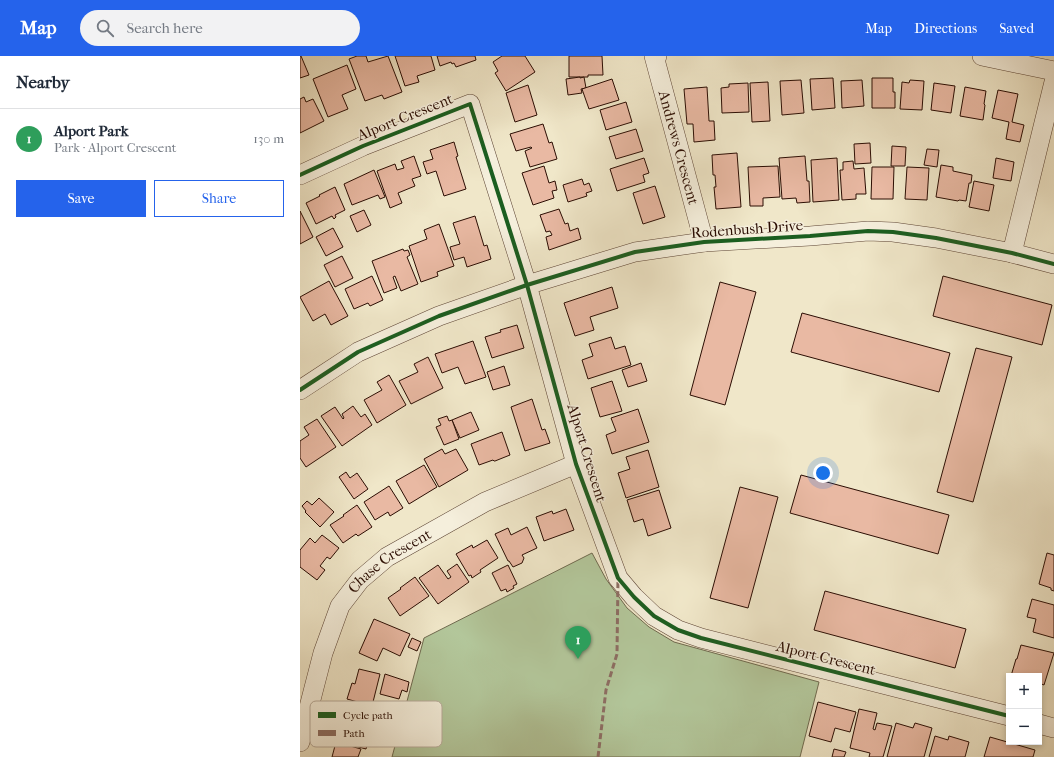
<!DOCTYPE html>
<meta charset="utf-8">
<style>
:root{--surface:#fff;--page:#f2f2f3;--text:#1f2937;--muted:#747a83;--line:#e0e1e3;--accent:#2563eb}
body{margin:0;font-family:"IM FELL French Canon",serif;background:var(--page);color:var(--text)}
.controls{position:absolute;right:12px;bottom:12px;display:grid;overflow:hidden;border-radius:0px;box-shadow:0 2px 6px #0003}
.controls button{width:36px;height:36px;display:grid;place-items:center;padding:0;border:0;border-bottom:1px solid var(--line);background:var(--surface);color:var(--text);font:20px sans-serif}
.you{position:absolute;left:523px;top:417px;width:14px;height:14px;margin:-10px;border:3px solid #fff;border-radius:50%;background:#1a73e8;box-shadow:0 0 0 6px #1a73e833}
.badge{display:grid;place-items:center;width:26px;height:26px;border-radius:50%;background:var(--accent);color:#fff;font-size:13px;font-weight:700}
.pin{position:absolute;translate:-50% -33px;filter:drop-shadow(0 1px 2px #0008)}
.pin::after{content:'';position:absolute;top:21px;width:14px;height:12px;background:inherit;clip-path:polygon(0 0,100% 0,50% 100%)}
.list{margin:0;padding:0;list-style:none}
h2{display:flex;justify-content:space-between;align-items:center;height:52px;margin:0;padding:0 16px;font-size:17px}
h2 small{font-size:13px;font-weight:400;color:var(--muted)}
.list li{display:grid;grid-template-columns:26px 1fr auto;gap:12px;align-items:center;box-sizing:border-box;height:60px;padding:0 16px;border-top:1px solid var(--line)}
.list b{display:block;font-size:15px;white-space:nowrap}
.list p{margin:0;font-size:13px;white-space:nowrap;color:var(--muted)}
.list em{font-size:13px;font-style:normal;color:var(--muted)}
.actions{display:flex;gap:8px;padding:12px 16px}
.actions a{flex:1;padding:9px 0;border:1px solid var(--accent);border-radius:0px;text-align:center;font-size:14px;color:var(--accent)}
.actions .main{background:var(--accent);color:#fff}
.icon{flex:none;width:22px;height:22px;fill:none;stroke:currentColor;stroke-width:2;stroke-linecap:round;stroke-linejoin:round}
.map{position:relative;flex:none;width:754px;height:701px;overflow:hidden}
header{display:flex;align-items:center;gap:24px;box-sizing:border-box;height:56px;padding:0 20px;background:var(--accent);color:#fff}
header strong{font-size:19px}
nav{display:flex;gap:22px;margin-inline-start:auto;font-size:14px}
.search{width:280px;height:36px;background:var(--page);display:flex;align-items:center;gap:10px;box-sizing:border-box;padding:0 14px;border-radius:22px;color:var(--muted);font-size:15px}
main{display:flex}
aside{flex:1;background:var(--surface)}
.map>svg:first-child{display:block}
</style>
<header>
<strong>Map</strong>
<div class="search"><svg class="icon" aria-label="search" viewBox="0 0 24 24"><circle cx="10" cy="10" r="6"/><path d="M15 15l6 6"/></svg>Search here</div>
<nav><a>Map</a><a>Directions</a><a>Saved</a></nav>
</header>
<main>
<aside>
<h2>Nearby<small></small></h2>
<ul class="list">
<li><span class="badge" style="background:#2e9e5b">1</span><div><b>Alport Park</b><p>Park · Alport Crescent</p></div><em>130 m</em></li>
</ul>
<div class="actions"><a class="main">Save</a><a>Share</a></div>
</aside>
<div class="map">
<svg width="754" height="701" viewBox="0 0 754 701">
<rect width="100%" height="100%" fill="#f0e7c9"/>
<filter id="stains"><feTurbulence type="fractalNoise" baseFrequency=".005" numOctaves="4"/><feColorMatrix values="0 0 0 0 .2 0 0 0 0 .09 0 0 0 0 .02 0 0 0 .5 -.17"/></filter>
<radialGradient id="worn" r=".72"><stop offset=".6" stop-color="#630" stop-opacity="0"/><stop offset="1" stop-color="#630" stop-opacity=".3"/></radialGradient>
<polygon fill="#b3c79b" stroke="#6f6a4f" points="292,497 306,523 327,552 349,571 374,586 519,626 500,701 92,701 124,582"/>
<g fill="#e9b9a3" stroke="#2b0d03">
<polygon points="0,0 1,0 9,19 0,22"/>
<polygon points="57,0 66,0 68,6 88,0 102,36 84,43 82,39 65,45 49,3"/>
<polygon points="95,0 131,0 135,14 117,20 119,26 105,30"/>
<polygon points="137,0 175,0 176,4 156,11 154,7 152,8 151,6 140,10"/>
<polygon points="202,0 225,0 235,16 206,35 195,17 198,15 193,6"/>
<polygon points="269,0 302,0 303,19 288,19 288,21 269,21"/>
<polygon points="47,9 56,33 42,39 48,53 28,61 13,23"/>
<polygon points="280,21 280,22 284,21 286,32 281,33 282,37 268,39 266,23"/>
<polygon points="533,22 535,52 512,54 510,23"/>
<polygon points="572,22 593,22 593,36 595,36 595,52 572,52"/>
<polygon points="312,23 319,44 289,53 282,33"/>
<polygon points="501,24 504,57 482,59 480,25"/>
<polygon points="562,24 564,50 542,52 541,25"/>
<polygon points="610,24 624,25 622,54 600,53 602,26 609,27"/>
<polygon points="468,26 470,65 452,66 450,27"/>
<polygon points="448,27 449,56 422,57 421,32 429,31 429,28"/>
<polygon points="634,27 655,30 651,57 631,54"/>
<polygon points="228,29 237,59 215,66 206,37"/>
<polygon points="407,31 409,65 414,65 415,84 394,86 393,68 387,68 384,33"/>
<polygon points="665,31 686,35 684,48 685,49 683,64 660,60"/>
<polygon points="698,34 718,38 712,66 724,69 720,86 706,83 709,66 692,62"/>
<polygon points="4,41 6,46 13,43 24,65 0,77 0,43"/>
<polygon points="326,46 332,66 306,74 300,54"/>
<polygon points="243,68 249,87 252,86 257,103 230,111 225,95 232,92 231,91 216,95 210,78"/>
<polygon points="336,73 343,95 316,103 309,81"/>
<polygon points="154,86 158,100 156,101 166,133 144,140 136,115 127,118 123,106 133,103 130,94"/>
<polygon points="570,87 571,107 555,108 554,88"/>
<polygon points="592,90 606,91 605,110 591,110"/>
<polygon points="627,93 639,94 637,111 624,109"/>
<polygon points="437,97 441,151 416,153 414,131 416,131 415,119 413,119 412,99"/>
<polygon points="114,100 121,120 112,123 115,130 98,137 102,147 90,152 77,115 95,108 97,114 104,112 101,105"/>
<polygon points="505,100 507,125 509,125 510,146 497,147 496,142 482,143 479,102"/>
<polygon points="344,102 349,117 343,119 345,126 317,135 310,113"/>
<polygon points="537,102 539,144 513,146 511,104"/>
<polygon points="696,102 714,106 711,125 693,122"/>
<polygon points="553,105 554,113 564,112 566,138 556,138 556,143 542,144 540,114 543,114 543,106"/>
<polygon points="641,109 653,111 653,115 672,119 671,127 669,127 666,145 659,144 658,145 636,141"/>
<polygon points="244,110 249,127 255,125 257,134 252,135 254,142 233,149 222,117"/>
<polygon points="478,110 480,141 463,142 463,150 450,150 448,111"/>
<polygon points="572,111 594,111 593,143 571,143"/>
<polygon points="607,111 629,112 627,144 605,143"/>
<polygon points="74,114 85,141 80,143 78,139 52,149 44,128"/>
<polygon points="282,123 284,129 289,127 292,135 286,137 287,140 268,146 263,129"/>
<polygon points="674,125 694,129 689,155 669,151"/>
<polygon points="355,130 365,161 343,168 333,137"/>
<polygon points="35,131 45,154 35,159 36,161 34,163 32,160 16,168 6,147 20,140 19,139"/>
<polygon points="259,153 265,168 268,167 270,175 278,172 281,183 249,194 246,181 252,179 250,175 246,176 240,159"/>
<polygon points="64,154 71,169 57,176 50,160"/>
<polygon points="0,155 13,181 0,188"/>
<polygon points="175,160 184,190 187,189 191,203 167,211 164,201 154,204 150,191 160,188 153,167"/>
<polygon points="139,168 154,210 137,216 138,220 121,226 109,190 127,183 124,174"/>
<polygon points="33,172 43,191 26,200 16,181"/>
<polygon points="103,193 104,195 108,194 110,199 107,201 118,228 101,235 95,220 93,221 97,232 84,237 72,205"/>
<polygon points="42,200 53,222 35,231 24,209"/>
<polygon points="72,220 83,244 70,250 68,247 54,253 45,233"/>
<polygon points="643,220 752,249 742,289 633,260"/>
<polygon points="29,225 48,260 31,269 25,258 13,265 0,241"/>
<polygon points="420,226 456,236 425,349 390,339"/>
<polygon points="312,231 318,252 290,261 294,274 275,280 264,247"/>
<polygon points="502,257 650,297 639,336 491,296"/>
<polygon points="217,269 224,292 192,302 185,281 201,276 200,274"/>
<polygon points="311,281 315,293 325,290 331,309 288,323 282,304 293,300 289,288"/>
<polygon points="173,285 186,321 165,328 158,311 142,317 135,298"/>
<polygon points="676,292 712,301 673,446 637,436"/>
<polygon points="128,301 143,332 111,348 99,325 118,316 114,308"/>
<polygon points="341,307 347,325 328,331 322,314"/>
<polygon points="204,310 210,329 193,334 187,316"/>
<polygon points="89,319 106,349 77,367 64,344 82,334 77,326"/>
<polygon points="312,325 322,355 300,361 291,332"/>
<polygon points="232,343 242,374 245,373 250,387 225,395 211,351"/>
<polygon points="53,350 61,361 65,358 72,369 42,390 21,360 35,351 43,363 44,362 42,358"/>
<polygon points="338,353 349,386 312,398 306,379 316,375 311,362"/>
<polygon points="171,356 179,374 160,382 152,364"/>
<polygon points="147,360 149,365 152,364 159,383 144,389 136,371 141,369 138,363"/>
<polygon points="17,363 36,391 6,411 0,402 0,385 9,379 4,371"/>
<polygon points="202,376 210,399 195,405 194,405 193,404 179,409 171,388"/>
<polygon points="142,393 145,398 156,393 168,414 139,431 124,403"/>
<polygon points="348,394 359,431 326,442 318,417 330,413 326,401"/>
<polygon points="124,409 137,431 109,448 96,425"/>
<polygon points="46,416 50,422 57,417 68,433 54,443 39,421"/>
<polygon points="501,419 649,459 638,498 490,457"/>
<polygon points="89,430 103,452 90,460 88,456 75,464 64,446"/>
<polygon points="440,431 478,441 448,552 410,542"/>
<polygon points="359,434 371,472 348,480 343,463 334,466 327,444"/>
<polygon points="19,442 34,456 20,471 5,456 6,455 2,450 7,445 12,449"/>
<polygon points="57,449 72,471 58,480 56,478 43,487 30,469 44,460 43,459"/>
<polygon points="266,453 274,474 244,485 236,461 252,455 253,458"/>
<polygon points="227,471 237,492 222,499 224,502 222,507 213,511 209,505 208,505 195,478 208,472 211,479"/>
<polygon points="22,479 39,492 30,503 27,501 20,510 25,514 17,524 0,511 0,494 10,482 15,487"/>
<polygon points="187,484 198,502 180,514 181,516 172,522 171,519 169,520 156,498 172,489 173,492"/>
<polygon points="747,497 754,499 754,535 751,534 751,532 739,528"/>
<polygon points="157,508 169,526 138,548 119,522 138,509 148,523 151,521 147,515"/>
<polygon points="208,509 217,528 213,530 214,532 207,536 206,533 201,535 192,517"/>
<polygon points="115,521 129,540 100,560 88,542 101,533 100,532"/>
<polygon points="525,535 666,573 655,612 514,574"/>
<polygon points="732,543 754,549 754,582 733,576 736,563 727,561"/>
<polygon points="74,563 110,578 100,600 83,592 77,605 59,597"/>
<polygon points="112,582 121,586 117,595 108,591"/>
<polygon points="721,589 754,597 744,629 739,627 739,620 711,620 716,603 717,603"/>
<polygon points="59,613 80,618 72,650 47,643 52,627 55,628"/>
<polygon points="85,618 109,626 107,636 102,634 99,643 80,638"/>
<polygon points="518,646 556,656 550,676 535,672 531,686 509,680"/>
<polygon points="559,653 577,657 573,673 575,674 577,667 592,670 583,701 569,701 570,697 550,692"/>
<polygon points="52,656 74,662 66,693 36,685 40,671 47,673"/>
<polygon points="596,667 613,672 615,667 632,672 624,701 587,701"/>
<polygon points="635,680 648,684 649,680 669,686 665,701 629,701"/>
<polygon points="690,681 735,694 733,701 684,701"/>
<polygon points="36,686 61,693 58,701 32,701"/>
<polygon points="534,693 546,696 544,701 532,701"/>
</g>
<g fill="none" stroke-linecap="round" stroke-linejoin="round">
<g stroke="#5c4434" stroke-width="20">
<g id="minor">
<path id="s1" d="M357 0H354L404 186"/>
<polyline points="682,0 754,15"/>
<polyline points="0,119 63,90 170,48 227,229 276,408 318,522 334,541 354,560 378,574 401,582 709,660"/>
<polyline points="712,197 754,26"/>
<polyline points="0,334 58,296 139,260 227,229 335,196 404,186 510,180 568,175 593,176 636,182 712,197 754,208"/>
<polyline points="739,668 754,672"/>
<path id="s2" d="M0 686 23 597 40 550 60 524 87 501 185 446 276 408"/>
</g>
</g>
<use href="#minor" stroke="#f5efdc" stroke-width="19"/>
<polyline stroke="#8d6e63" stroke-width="3" stroke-dasharray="6 3" stroke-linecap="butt" points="298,701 306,634 317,598 318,522"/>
<g stroke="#f5efdc" stroke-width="6">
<g id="cycleway">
<polyline points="0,119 63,90 170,48 227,229 276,408 318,522 334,541 354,560 378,574 401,582 709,660"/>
<polyline points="0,334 58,296 139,260 227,229 335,196 404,186 510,180 568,175 593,176 636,182 712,197 754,208"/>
</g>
</g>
<use href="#cycleway" stroke="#1b5e20" stroke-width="4"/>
</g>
<g text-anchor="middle" stroke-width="3" stroke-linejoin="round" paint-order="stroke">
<g font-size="15" fill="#2b0d03" stroke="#f5efdc">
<text transform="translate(105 61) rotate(-22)" y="5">Alport Crescent</text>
<text dy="5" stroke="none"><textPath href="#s1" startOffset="98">Andrews Crescent</textPath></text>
<text transform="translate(447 173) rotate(-4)" y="5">Rodenbush Drive</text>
<text transform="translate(287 397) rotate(73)" y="5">Alport Crescent</text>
<text dy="5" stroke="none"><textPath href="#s2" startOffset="210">Chase Crescent</textPath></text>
<text transform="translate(526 602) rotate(14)" y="5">Alport Crescent</text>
</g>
</g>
<rect x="10" y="645" width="132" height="46" rx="6" fill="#f5efdc" stroke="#b8ab9b" stroke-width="1"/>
<rect x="18" y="656" width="18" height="6" fill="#1b5e20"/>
<rect x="18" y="674" width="18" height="6" fill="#8d6e63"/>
<g font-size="11" fill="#2b0d03">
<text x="43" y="663">Cycle path</text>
<text x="43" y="681">Path</text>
</g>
<rect width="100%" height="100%" filter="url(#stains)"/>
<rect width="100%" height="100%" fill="url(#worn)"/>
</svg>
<div class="controls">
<button>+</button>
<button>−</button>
</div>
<div class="you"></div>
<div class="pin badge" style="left:278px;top:603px;background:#2e9e5b">1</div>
</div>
</main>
